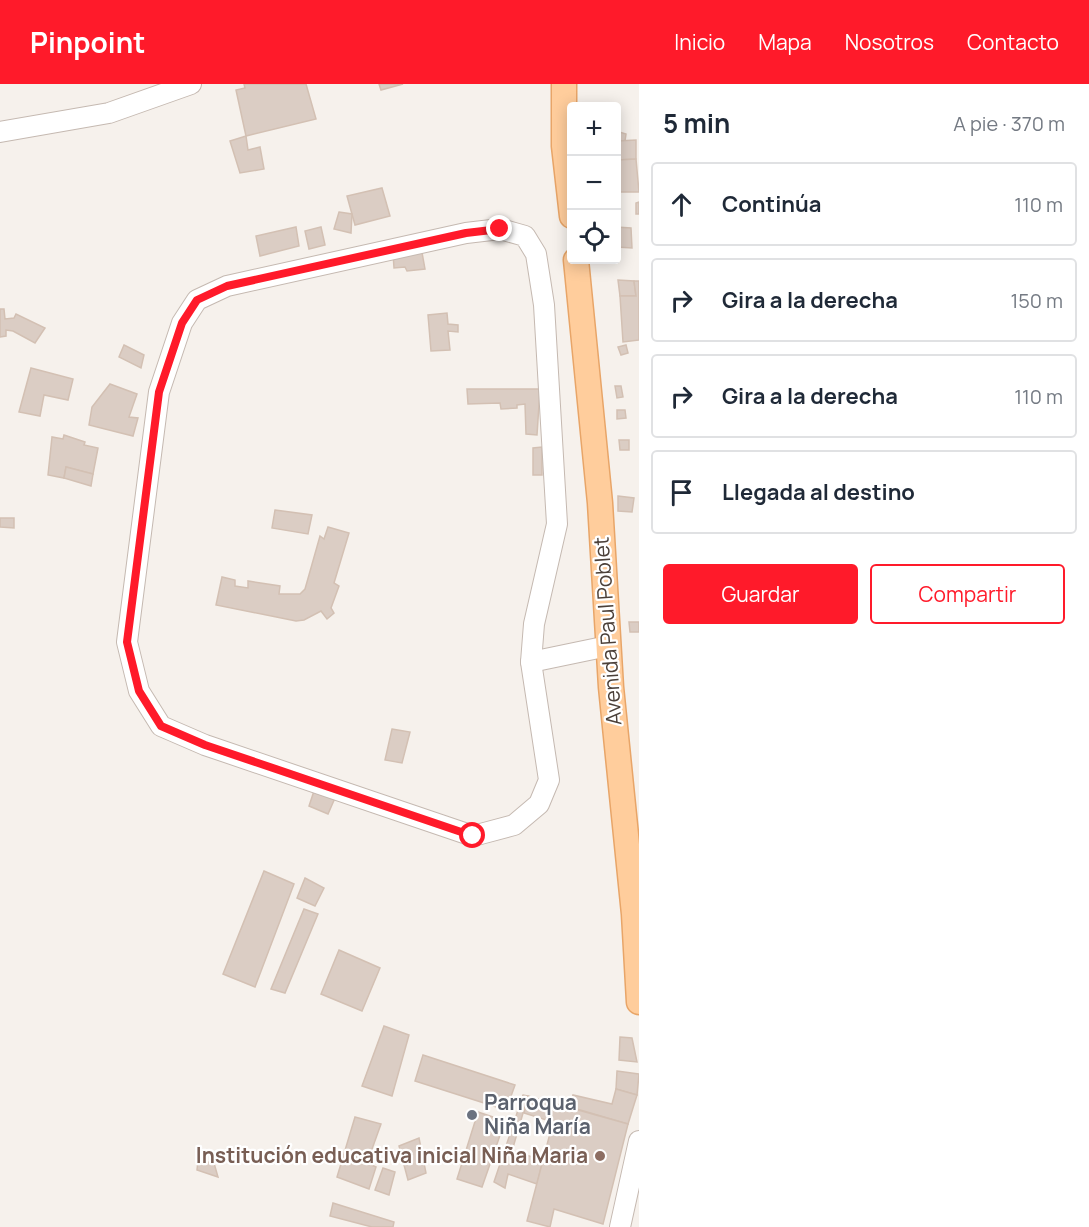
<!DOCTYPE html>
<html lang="es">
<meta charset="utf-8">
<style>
:root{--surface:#fff;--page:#f2f2f3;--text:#1f2937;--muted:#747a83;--line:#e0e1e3;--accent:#ff1a2a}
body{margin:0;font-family:Manrope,sans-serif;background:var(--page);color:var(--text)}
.controls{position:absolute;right:18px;top:18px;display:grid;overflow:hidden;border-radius:6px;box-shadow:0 3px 15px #0003}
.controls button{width:54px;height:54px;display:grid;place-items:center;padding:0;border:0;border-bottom:2px solid var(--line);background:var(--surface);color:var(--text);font:30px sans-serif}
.stop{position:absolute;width:18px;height:18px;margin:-14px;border:4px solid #ff1a2a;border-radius:50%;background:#fff}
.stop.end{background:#ff1a2a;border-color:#fff;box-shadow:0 2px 6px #0008}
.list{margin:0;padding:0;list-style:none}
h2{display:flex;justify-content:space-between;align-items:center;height:78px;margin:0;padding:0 24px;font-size:26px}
h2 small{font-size:20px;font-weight:400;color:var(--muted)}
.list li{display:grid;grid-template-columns:39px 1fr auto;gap:18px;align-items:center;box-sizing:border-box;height:84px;margin:0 12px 12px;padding:0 12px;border:2px solid var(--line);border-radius:6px}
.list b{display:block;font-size:22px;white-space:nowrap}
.list em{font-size:20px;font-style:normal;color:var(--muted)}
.actions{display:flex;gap:12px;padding:18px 24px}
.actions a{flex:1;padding:14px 0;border:2px solid var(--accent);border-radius:6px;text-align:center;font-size:21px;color:var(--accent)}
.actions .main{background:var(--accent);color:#fff}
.icon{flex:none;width:33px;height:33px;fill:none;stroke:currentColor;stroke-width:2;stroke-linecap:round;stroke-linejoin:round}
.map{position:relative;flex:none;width:639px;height:1143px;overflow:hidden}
header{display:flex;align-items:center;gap:36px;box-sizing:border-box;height:84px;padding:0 30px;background:var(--accent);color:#fff}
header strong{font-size:28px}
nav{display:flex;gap:33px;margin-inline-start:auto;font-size:21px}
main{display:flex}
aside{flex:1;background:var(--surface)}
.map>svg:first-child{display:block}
</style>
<header>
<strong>Pinpoint</strong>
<nav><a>Inicio</a><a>Mapa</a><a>Nosotros</a><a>Contacto</a></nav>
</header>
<main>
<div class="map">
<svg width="639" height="1143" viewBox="0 0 639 1143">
<rect width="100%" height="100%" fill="#f6f1ec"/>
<g fill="#dbcdc4" stroke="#d3c0b3" stroke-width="1.5">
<polygon points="244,0 306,0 316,35 246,52 236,6 245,4"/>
<polygon points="379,0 403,0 381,6"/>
<polygon points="616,47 626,50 625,57 616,57"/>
<polygon points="246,52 248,66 260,63 264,85 240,89 230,57"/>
<polygon points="636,56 636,75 618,76 617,57"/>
<polygon points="636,75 639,108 620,108 618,76"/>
<polygon points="616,76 618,76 620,108 616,108"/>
<polygon points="382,104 390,132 355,141 347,112"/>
<polygon points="639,118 639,130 636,130 636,119"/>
<polygon points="339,128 352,130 351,149 334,145"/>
<polygon points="296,143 299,162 260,172 256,152"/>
<polygon points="321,143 325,161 309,165 305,147"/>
<polygon points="616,143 631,144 632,164 617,163"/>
<polygon points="421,163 425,185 407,187 405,183 394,184 393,169"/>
<polygon points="618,196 634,197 636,212 620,212"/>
<polygon points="634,197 639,197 639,256 623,258 620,212 636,212"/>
<polygon points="0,225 4,225 5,235 14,234 16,230 45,244 35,259 13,247 6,246 6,252 0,253"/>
<polygon points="447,229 448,240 458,241 458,248 448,247 450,266 431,267 428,231"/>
<polygon points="124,261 144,271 141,284 119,273"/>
<polygon points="626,261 628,269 621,271 618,263"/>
<polygon points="31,284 73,295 68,316 44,311 40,332 19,328"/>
<polygon points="110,300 137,310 129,333 138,334 133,352 89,341 92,323"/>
<polygon points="615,302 621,302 623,313 617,314"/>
<polygon points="467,305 540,305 537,351 526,350 525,320 517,321 517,324 501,325 500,319 468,320"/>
<polygon points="617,326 625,326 626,334 617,335"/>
<polygon points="64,351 85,358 84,361 98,364 93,390 66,383 64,394 48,391 52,353 63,355"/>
<polygon points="619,356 629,356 629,366 620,366"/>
<polygon points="542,363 542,391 533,391 533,364"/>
<polygon points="66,383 93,390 91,402 64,394"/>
<polygon points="618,412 634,414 632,428 618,427"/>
<polygon points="275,426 312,431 308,450 272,444"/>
<polygon points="0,434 14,434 14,444 0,443"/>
<polygon points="328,443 349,449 334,499 339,502 331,524 334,529 327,535 321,527 304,536 296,537 216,521 222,493 235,496 235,502 248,504 248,497 280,502 279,510 300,510 305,505 320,452 324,455"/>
<polygon points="629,538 639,538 639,548 630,548"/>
<polygon points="392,645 410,648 402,679 385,676"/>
<polygon points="314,707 335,714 328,730 309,722"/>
<polygon points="264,787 294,800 255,903 223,890"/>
<polygon points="305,794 324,804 315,822 297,814"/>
<polygon points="304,825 318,830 285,909 271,905"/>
<polygon points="339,866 380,884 362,927 321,910"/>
<polygon points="384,942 409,951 392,1012 362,1002"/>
<polygon points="620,953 632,954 637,978 619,976"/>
<polygon points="423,971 515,1001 506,1026 415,997"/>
<polygon points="617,987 639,990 637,1011 616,1005"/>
<polygon points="616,1005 637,1011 628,1040 570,1023 573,1011 612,1020"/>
<polygon points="523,1011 528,1012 512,1067 543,1076 537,1100 508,1090 505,1104 494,1098"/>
<polygon points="528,1012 628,1040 603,1140 554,1125 550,1143 527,1137 553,1038 524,1029"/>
<polygon points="478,1028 505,1037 482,1103 457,1095"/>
<polygon points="355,1033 381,1040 367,1079 376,1083 369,1105 337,1093"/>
<polygon points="419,1054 426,1089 408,1096 399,1062"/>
<polygon points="198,1077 214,1079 218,1093 197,1086"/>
<polygon points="383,1084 395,1088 389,1111 375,1106"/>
<polygon points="333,1119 394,1138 393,1143 372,1143 330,1132"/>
</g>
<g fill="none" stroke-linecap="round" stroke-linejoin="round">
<g stroke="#c5b9b1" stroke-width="22">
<g id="minor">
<polyline points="0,48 109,29 191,0"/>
<polygon points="500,145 525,152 536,170 544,221 557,440 534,540 531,578 549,696 539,720 514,741 473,752 205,661 161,642 139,607 127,558 159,308 182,239 197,216 227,202 466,149"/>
<polyline points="531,578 608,562"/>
<polyline points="620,1143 639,1057"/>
</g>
</g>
<g stroke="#e8a568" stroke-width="27">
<g id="major">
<polyline points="564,0 564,62 572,132"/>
<polyline points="576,176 600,419 611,603 634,830 639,918"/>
</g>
</g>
<use href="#minor" stroke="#fff" stroke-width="20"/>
<use href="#major" stroke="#ffcd9c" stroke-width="24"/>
</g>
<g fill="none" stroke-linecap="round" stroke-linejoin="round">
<polyline stroke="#ff1a2a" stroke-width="8" points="473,752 205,661 161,642 139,607 127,558 159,308 182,239 197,216 227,202 466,149 500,145"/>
</g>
<circle fill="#6b7280" stroke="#fff" stroke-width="2" cx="472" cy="1031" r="6"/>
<circle fill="#8d6e63" stroke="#fff" stroke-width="2" cx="600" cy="1072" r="6"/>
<g text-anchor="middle" stroke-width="4.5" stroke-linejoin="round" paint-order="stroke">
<g font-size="21" fill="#4b4039" stroke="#fff">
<text transform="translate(608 547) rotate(-94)" y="7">Avenida Paul Poblet</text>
</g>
<g font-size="21" font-weight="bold" fill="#5b616d" stroke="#fff" text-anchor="start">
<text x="484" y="1026">Parroqua<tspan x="484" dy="24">Niña María</tspan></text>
</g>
<g font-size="21" font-weight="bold" fill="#785e54" stroke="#fff" text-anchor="end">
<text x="588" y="1079">Institución educativa inicial Niña Maria</text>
</g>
</g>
</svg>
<div class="controls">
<button>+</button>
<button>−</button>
<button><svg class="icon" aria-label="locate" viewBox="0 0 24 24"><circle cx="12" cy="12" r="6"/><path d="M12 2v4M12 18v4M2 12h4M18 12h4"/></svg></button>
</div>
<div class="stop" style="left:473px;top:752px"></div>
<div class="stop end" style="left:500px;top:145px"></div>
</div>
<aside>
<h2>5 min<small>A pie · 370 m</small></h2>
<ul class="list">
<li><svg class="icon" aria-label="ahead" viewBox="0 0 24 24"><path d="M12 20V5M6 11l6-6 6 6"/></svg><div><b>Continúa</b></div><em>110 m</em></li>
<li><svg class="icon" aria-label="right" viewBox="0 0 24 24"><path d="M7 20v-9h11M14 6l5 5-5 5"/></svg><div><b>Gira a la derecha</b></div><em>150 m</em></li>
<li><svg class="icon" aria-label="right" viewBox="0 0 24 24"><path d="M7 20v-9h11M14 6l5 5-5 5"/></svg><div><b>Gira a la derecha</b></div><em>110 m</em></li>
<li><svg class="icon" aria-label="arrive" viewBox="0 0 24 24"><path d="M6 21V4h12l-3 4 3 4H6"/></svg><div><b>Llegada al destino</b></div></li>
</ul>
<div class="actions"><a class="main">Guardar</a><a>Compartir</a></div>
</aside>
</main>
